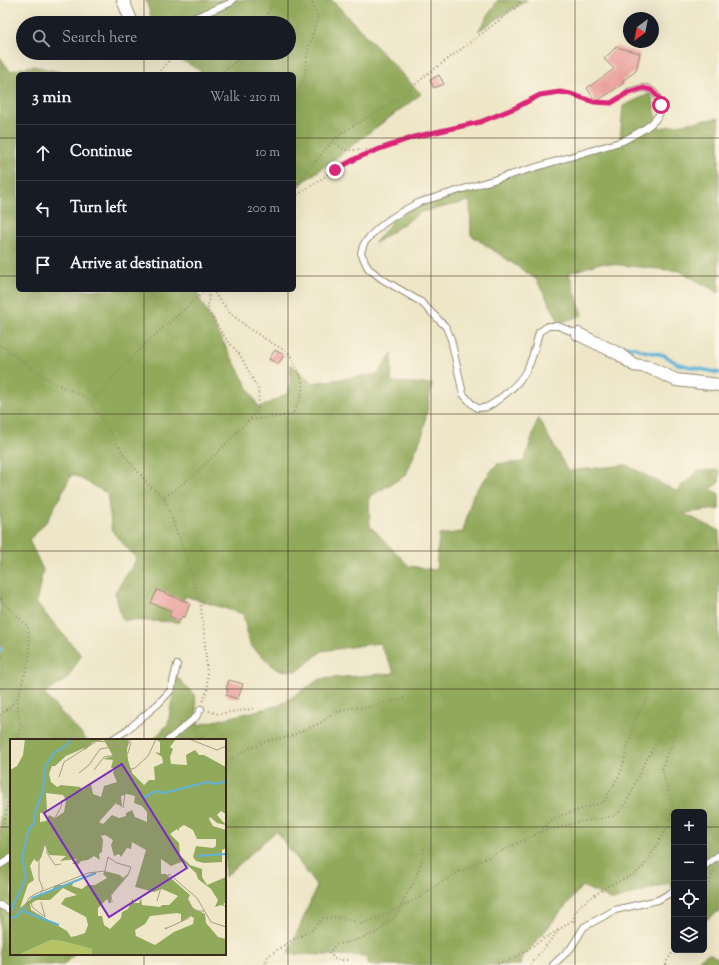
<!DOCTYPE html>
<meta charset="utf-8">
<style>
:root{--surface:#171b24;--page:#242831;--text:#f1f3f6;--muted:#9ea1a6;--line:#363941}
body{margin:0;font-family:"Sorts Mill Goudy",serif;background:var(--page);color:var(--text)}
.controls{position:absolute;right:12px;bottom:12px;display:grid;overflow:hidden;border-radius:6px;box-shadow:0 4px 16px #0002}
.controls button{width:36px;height:36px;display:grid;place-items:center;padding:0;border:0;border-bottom:1px solid var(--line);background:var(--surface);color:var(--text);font:20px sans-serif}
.compass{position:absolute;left:623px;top:12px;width:36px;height:36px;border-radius:50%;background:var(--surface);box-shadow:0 4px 16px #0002;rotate:212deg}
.stop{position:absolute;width:12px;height:12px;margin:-9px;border:3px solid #db2777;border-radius:50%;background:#fff}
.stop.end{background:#db2777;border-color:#fff;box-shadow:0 1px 4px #0008}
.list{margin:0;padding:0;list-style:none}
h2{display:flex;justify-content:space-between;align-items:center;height:52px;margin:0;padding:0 16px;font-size:17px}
h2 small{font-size:13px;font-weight:400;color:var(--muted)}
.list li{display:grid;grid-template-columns:26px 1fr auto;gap:12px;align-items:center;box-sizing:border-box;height:56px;padding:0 16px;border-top:1px solid var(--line)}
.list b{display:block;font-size:15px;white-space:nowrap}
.list em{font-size:13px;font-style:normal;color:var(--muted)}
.icon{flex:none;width:22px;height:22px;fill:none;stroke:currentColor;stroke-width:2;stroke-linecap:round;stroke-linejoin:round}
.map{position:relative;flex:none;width:719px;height:965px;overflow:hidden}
.search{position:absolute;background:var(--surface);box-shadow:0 4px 16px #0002;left:16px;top:16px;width:280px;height:44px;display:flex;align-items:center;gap:10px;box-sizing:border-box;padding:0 14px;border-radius:22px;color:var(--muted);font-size:15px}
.panel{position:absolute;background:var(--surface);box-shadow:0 4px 16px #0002;left:16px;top:72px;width:280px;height:220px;border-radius:6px}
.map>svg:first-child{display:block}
</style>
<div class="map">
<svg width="719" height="965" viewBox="0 0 719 965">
<rect width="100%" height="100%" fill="#fcf5e5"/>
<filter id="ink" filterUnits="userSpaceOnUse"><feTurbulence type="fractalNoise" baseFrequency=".025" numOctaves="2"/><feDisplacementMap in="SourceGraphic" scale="8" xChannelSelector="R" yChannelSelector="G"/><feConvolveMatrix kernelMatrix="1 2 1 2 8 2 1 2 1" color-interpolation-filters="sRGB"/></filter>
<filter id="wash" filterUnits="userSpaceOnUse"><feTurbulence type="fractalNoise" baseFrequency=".012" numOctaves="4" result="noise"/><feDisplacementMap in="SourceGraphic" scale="16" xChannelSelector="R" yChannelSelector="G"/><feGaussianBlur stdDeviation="0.9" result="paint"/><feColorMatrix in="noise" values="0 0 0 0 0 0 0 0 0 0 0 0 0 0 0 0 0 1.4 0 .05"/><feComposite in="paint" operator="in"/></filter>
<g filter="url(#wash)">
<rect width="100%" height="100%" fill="#eee6c7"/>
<g fill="#90a95a" stroke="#666a3c">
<polygon points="146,0 332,0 421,94 298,186 294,191 294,74 199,74 201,71 169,53 289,53 289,23 153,23"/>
<polygon points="498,0 527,0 478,31"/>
<polygon points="0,57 10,71 33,66 69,74 18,74 18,290 201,290 197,294 259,408 289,393 291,364 312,383 378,374 392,353 391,382 432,384 423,433 406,475 369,497 370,526 409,566 436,570 439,535 463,532 473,494 497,464 524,462 538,418 568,471 626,465 676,491 698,471 719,470 719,482 710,489 719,494 719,509 683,513 719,531 719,911 704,921 704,812 674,812 674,892 669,883 613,900 582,886 521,960 521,965 368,965 367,956 288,954 317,886 276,831 225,877 225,740 153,740 168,724 176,676 195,696 198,725 280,705 320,679 395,673 379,643 322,651 298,671 277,670 250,645 243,614 185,596 179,622 122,620 115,592 137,559 112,531 107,493 72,474 47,521 29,540 43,570 36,603 81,655 68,678 44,694 87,740 11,740 11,954 75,954 63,965 0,965"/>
<polygon points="651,93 659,128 719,118 719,293 680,271 600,263 569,273 582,315 560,323 536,279 471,235 470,201 421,212 374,244 398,214 620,140 623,106"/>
<polygon points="709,953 719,959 719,965 691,965"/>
</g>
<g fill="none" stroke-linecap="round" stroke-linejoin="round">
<g stroke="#60b2db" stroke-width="3.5">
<polyline points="620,346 634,347 644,351 664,355 678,364 719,373"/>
<polyline points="0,650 1,649"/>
</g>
</g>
<g id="blocks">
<g fill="#eaa09e">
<polygon points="617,46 620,48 640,53 636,71 622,81 624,83 596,102 587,88 614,69 604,59"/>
<polygon points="439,75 444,84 434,88 430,80"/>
<polygon points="275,350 284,355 278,364 269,359"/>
<polygon points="157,590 190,603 185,617 182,616 180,621 169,616 171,611 151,603"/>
<polygon points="229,680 243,684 238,699 226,695 228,690 226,689"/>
</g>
</g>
</g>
<g filter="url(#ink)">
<use href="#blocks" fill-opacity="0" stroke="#948872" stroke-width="1"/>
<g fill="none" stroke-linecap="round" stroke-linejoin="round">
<g stroke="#948872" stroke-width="8">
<g id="service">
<polyline points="181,23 230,3 233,0"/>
<path d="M578 334 558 326H548L539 332C532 360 529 376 504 395 499 399 493 404 487 407 484 408 480 408 477 408L471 403 463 394 451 339 446 327 421 302 382 279 368 268 361 253C362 249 363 244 366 241 380 223 400 212 420 202L623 141C635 134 650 128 658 116 665 107 656 88 644 88 639 88 633 91 629 92"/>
<polyline points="111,740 127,730 158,704 171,690 177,665"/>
<polyline points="168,740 196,717 201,709"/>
<polyline points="0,865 11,858"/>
<polyline points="704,866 719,855"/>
<polyline points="0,905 11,911"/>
<polyline points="553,965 571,948 584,927 615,910 658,900 674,891"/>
</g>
</g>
<g stroke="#948872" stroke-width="14">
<g id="minor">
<polyline points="123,0 132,23"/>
<polyline points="578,334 619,354 634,365 648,367 676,380 719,385"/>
</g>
</g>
<g stroke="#948872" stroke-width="2" stroke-dasharray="1 3" stroke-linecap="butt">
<polyline points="260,23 265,18 274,0"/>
<polyline points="157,74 167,63 174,53"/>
<polyline points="221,74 243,55 244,53"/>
<polyline points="294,99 304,79 308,50 318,17 311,0"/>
<polyline points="334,140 337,145 345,150 375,150"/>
<polyline points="294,195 304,174 334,140 343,132 402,97 426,75 464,47 517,7 521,0"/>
<polyline points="294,197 335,170 357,158 377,150 414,137 480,122 515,108 540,95 560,92 571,94 594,102 611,103 623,96"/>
<polyline points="212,290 230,313 251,330 290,354 301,378 303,387 300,399 293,414 278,417 249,420"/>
<polyline points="0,345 12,353 38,373 62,387 84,396 91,402"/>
<polyline points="164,498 150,486 125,456 91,402 145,344 206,290"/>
<polyline points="0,599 28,627 30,657 17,700 20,726 17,740"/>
<polyline points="203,701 208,688 204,632 200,601 194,585 188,561 164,498 190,478 219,451 249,420 259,407 258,389 240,355 226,339 208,311 209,290"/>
<polyline points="209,711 218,714 253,709"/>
<polyline points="0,715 17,700"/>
<polyline points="225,762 250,748 270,740 289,737 322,722 333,713 350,708 363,708 405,698"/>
<polyline points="0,830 6,817 9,792 11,763"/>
<polyline points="540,832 554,818 603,802 614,785 621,772 635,719 648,698"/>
<polyline points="704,895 714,870"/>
<polyline points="347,960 336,960 329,953 335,945 349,942 376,933 397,915 405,897 413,884 421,863 424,848"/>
<polyline points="265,965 268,956 292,940 311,931 323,918 342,917 361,924 376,919 417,899 441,882 478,862 539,833 579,822 614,816 622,809 630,796 640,772 651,752 664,729 672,724 676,730 673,742 666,756 662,769 673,808 669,825 644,866 635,874 608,886 582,904 576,911 573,920 576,923"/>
<polyline points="494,965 515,958 540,941 560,929"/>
<polyline points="531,965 533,961 560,929 573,920"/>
<polyline points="666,965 667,961 674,950"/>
</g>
<use href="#service" stroke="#fff" stroke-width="6"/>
<use href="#minor" stroke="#fff" stroke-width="12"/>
</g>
</g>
<g fill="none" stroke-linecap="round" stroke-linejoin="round" filter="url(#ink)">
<polyline stroke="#db2777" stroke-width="5" points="335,170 357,158 377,150 414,137 480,122 515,108 540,95 560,92 571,94 594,102 611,103 629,92 644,88 651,90 658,97 661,105"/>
</g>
<path fill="none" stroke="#3b2a1e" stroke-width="1" stroke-opacity="0.55" d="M144 0V23M288 0V23M431 0V965M575 0V965M144 53V74M288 53V74M0 138H18M294 138H719M0 276H18M294 276H719M144 290V740M288 290V965M0 414H719M0 551H719M0 689H719M0 827H11M225 827H674M704 827H719M144 954V965"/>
<g transform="translate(10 739)">
<rect width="216" height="216" fill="#eee6c7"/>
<path d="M41 201 52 202 82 210V216H8Z" fill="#b5c365"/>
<path d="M15 0H119L117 11 118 21 122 34 134 46 139 41H145L144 28 153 24 152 18 145 13 150 14V3L145 0H166L160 8 163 10 160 18 161 25 177 26 176 16 185 11 189 16H194L216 28V75L211 72 207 76 216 86 207 84 200 78 199 80 203 87 216 91V109L212 111V123L194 124 186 122 183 118 186 107 203 109 206 107V100H187L183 91 174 86 169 89V92L167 90 160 95 169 104 170 116 180 126 192 130V138L197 146 216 138V163L213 165 216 168 211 166 205 168 208 161 201 150 188 140 186 134 175 124 171 123 161 127 151 120V135H156L180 156 178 160 183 169 195 175 196 184 208 198 216 200V216H82V210L52 202 41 201 8 216H0V31L7 27 13 16ZM94 1 103 17 93 20 103 21 101 29H105L103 34 107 43 94 47 91 58 83 55 81 45 73 51 70 48 51 46 47 48 41 43 39 35 42 27H45L56 17 74 9 75 11 83 3ZM36 54 53 56 56 61 54 73 45 79 39 76 36 82 30 83V74H36L37 71ZM117 55 125 57 124 64 132 67 137 73V83L125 78 122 71 116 74V77L109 79 102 76 93 85 89 83 106 64 112 68 111 57ZM95 96 103 101 101 106 104 117 109 115 111 118 117 109 121 110 122 103 136 111 125 148 144 153 152 150 168 157 159 166H152L150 168 132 166 131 159 129 164H123V159L118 170 112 173 111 179 100 190 94 186 92 177H88V169L97 160 100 164 102 160 101 156 120 133 113 139 110 136 95 132 93 135 97 139 85 146H77L72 150 62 147 63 144 61 143 58 146H46L41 152 21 160 10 169 18 145 24 141 20 127 24 120 27 123 31 119 35 106 39 116 56 117 50 122 67 120 62 125H67L66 128 71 122 78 121 84 117 90 121 89 115 92 113 93 101 91 97ZM53 149 67 156 55 159 51 165 76 178 78 186 75 194 66 197 61 198 57 192 21 171 20 165 27 161H40ZM167 174 171 175V183L180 177 184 179 183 185 164 193 145 206 126 197 125 191 135 185 140 177Z" fill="#90a95a" fill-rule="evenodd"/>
<path fill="none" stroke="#60b2db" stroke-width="2" d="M133 59 146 52 154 54 197 43 206 45 216 42M188 117 216 115M22 159 86 134M1 172 16 138 12 118 19 89 24 85V76L33 52 35 28 44 14 57 6 61 0M13 172 49 186M0 179 6 178 16 167"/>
<path fill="none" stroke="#a69b83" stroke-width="1" d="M179 0 207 11 216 7M84 31 94 18 118 14 121 3M69 34 79 26 90 10 107 7 116 9 121 0M49 38 54 23 87 2 108 4 114 9M107 66 110 55 109 33 125 29 138 17 146 0M113 69 117 39 122 31M37 99V114L45 126 51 125M30 154 33 150 29 140V117L34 103 43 96 41 86 51 68 52 61M21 158 22 168 35 178 31 163M147 162 152 145 159 135 187 159 201 183 216 188M0 174 13 170 19 159 25 155 78 134 95 132 98 118 107 124 121 128 118 136 98 160 99 164 103 162M156 188 155 190 179 179 181 167 186 172H194"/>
<path fill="#7b2cbf" fill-opacity="0.15" stroke="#7b2cbf" stroke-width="2" d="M112 25 177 129 99 178 34 74Z"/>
<rect width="216" height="216" fill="none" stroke="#3b2a1e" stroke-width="2"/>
</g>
</svg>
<div class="controls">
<button>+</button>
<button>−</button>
<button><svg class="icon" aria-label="locate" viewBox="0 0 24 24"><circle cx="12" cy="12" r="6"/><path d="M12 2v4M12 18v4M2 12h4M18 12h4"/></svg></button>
<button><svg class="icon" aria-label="layers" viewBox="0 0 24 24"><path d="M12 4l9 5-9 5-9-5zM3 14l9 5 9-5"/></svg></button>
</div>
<svg class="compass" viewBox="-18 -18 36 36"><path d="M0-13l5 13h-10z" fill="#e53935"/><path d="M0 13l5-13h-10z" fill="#9ea1a6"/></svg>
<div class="stop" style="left:661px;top:105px"></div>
<div class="stop end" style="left:335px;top:170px"></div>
<div class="search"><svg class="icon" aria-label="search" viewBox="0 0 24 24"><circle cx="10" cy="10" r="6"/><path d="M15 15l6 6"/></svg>Search here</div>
<section class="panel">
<h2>3 min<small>Walk · 210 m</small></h2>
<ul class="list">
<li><svg class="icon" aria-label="ahead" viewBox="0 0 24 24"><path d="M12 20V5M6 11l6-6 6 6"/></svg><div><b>Continue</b></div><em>10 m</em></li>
<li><svg class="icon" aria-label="left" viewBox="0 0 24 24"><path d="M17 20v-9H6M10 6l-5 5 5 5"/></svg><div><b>Turn left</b></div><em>200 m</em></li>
<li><svg class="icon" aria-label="arrive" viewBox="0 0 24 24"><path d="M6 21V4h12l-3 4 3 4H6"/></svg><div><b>Arrive at destination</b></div></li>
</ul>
</section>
</div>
